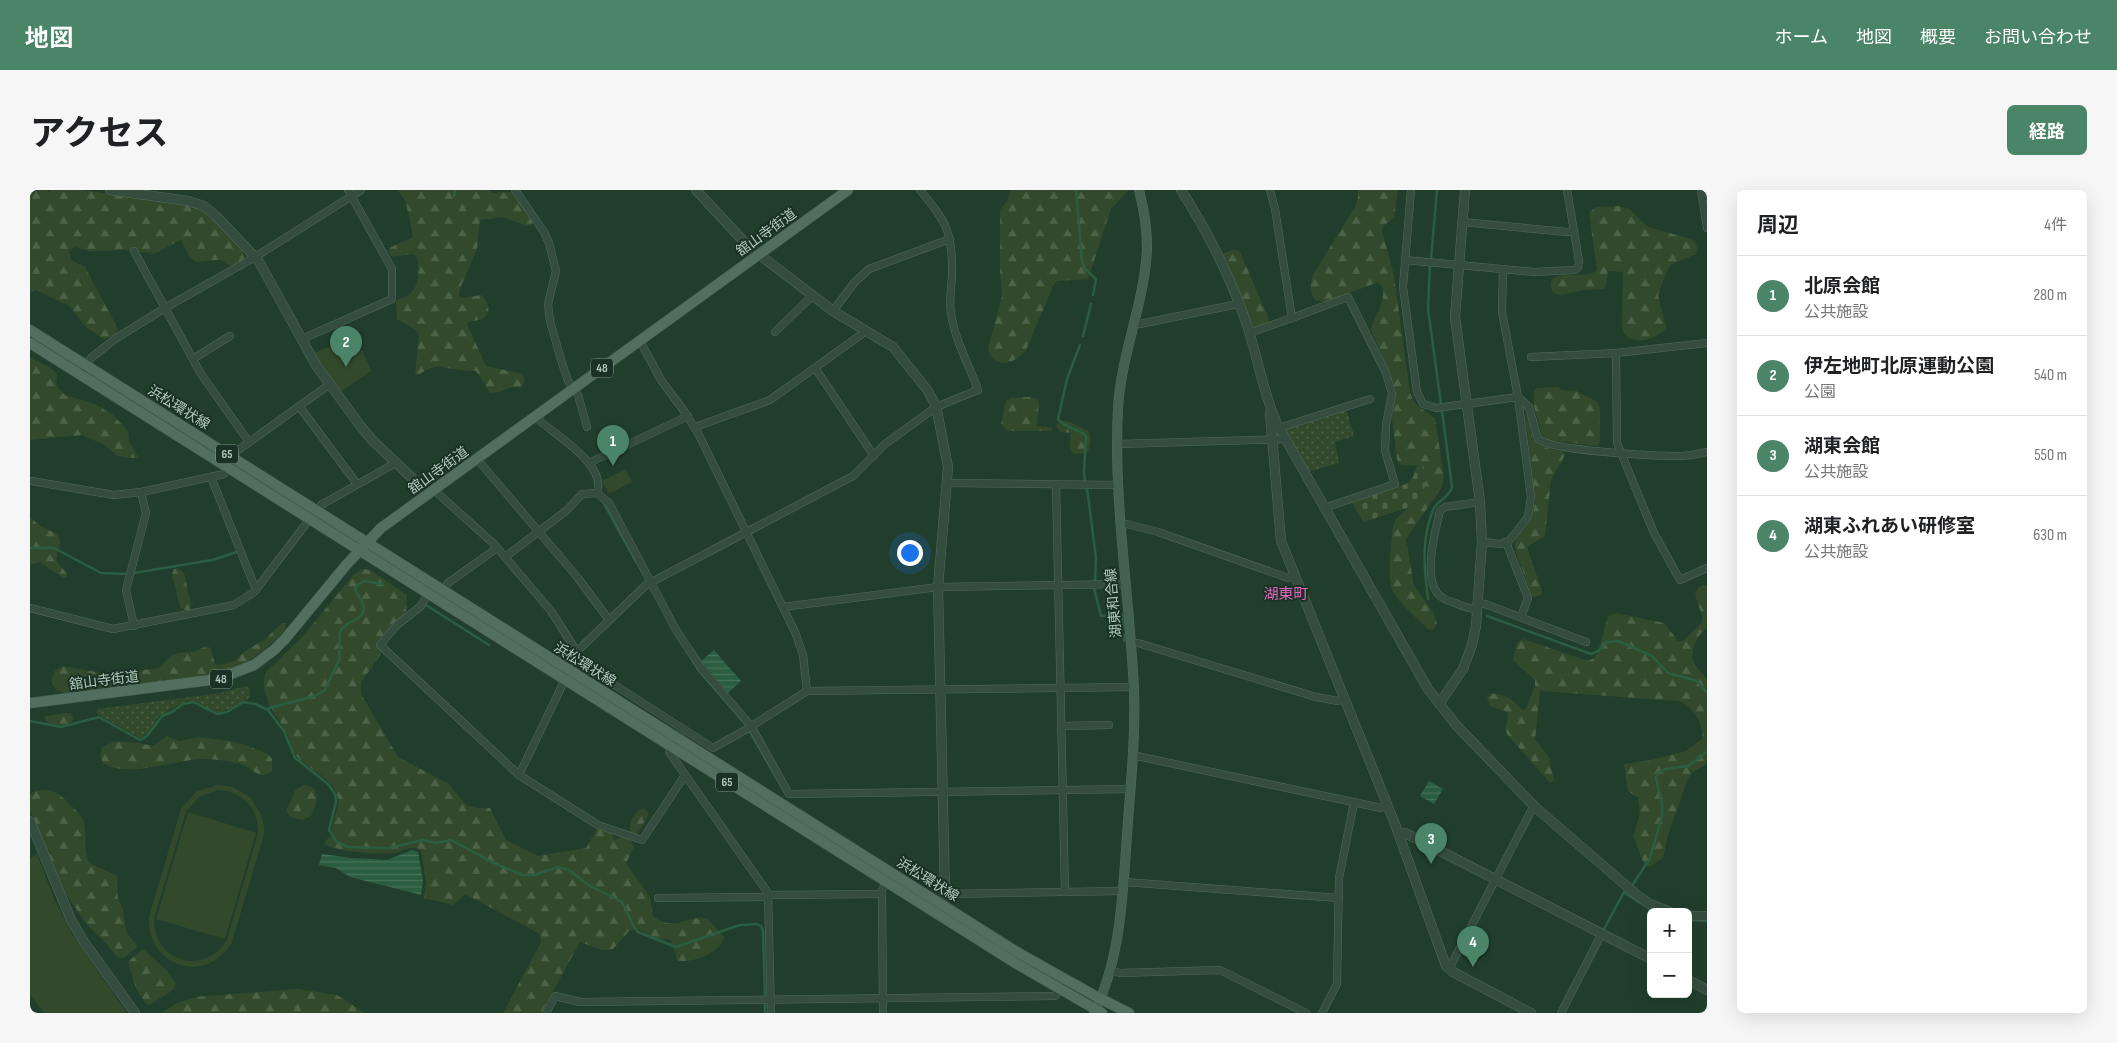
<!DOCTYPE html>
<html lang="ja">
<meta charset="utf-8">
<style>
:root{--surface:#fff;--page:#f6f6f6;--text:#202124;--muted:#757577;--line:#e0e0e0;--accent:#4b8568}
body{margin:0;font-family:"Sofia Sans Condensed","Noto Sans JP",sans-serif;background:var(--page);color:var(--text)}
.controls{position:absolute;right:15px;bottom:15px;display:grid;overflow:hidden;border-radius:8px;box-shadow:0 5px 20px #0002}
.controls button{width:45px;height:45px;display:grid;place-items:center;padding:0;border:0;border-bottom:1px solid var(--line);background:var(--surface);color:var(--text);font:25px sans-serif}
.you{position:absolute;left:879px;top:362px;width:18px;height:18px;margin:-12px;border:4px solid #fff;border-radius:50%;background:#1a73e8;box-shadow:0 0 0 8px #1a73e833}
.badge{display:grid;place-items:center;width:32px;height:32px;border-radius:50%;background:var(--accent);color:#fff;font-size:16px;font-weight:700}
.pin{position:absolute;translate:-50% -41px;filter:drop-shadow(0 1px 2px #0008)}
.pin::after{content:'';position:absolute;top:26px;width:18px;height:15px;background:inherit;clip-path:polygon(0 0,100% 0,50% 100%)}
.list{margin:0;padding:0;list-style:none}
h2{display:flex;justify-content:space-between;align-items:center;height:65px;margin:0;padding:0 20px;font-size:21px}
h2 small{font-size:16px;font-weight:400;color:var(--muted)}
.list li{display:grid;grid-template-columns:32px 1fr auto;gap:15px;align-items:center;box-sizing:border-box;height:80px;padding:0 20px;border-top:1px solid var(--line)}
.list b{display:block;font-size:19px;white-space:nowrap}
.list p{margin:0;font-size:16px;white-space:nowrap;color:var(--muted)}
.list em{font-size:16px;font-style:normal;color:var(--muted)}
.map{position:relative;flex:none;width:1677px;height:823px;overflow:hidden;border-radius:8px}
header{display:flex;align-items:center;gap:30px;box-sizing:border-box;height:70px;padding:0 25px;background:var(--accent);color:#fff}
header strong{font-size:24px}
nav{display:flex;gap:28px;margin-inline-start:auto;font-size:18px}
.intro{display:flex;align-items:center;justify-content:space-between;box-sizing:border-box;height:120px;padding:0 30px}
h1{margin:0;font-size:35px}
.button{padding:12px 22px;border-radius:8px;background:var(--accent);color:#fff;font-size:18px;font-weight:700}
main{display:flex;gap:30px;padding:0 30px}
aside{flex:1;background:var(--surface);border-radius:8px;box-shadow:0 5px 20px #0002}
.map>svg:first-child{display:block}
</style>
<header>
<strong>地図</strong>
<nav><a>ホーム</a><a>地図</a><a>概要</a><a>お問い合わせ</a></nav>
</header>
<div class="intro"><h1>アクセス</h1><a class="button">経路</a></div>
<main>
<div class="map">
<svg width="1677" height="823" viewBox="0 0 1677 823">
<defs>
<pattern id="grass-dots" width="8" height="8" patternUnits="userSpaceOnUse" patternTransform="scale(1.25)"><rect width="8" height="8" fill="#324a2b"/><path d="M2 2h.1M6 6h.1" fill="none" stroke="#4d6348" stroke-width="1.8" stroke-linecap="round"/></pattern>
<pattern id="forest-firs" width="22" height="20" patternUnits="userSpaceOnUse" patternTransform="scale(1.25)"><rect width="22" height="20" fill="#324a2b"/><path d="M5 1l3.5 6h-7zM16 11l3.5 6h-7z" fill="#4d6348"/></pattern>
<pattern id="cemetery-stones" width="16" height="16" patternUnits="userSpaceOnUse" patternTransform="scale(1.25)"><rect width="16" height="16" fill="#324a2b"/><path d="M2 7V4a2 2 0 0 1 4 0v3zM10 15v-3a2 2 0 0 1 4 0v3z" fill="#4d6348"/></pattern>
<pattern id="water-rules" width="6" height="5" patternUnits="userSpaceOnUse" patternTransform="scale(1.25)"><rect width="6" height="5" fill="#2b5d40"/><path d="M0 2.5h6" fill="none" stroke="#47735a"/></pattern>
</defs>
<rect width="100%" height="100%" fill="#213e2d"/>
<g fill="url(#grass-dots)">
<polygon points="1316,219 1324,246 1305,252 1309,273 1278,282 1253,238"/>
<path d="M216 496 220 499V507C216 510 195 522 189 522 176 523 168 506 154 512 151 513 129 526 127 528 122 535 119 545 110 548L66 523 68 519 191 503Z"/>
</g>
<g fill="url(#forest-firs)">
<path d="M0 0H17L19 2 21 0H51L158 14 178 23 213 60 214 68C207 79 199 77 191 70 162 70 167 81 151 50L123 64 100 60 59 61 45 57 39 61 41 70 55 77 87 137 88 142 86 145 73 149 56 137 39 116 6 100 0 103Z"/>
<path d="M368 0H460L462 3 481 2 502 29V35L497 36 473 27 450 30 447 59 429 101V106L433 108 451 105C458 111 463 123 452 129 447 131 441 130 437 134L456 176 493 184 495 191 491 197H481L470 202 460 203 446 181C441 180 435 181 430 180 407 178 410 172 388 185L385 184 389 145 386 140 367 129 366 111C370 108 377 107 381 103 390 94 389 79 387 67L383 64 362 67 358 61 361 57 383 47 376 13Z"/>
<path d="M981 0H1099L1081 19 1058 89 1027 91 1023 96 996 160C986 174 964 180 958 159L972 106 970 82V20L977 11Z"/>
<path d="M1328 0H1368L1364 28 1353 36 1352 41 1364 86 1380 203C1386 220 1394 218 1405 229L1414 287 1412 297 1376 349 1384 396 1403 422 1407 433 1403 440 1398 439C1387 428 1373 417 1365 405 1355 391 1362 352 1363 335L1366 329 1391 306 1397 284 1393 276 1371 275 1367 270 1362 228 1365 204 1359 182 1341 139C1344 126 1361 105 1349 93H1346L1294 112 1285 110C1280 102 1280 93 1283 85L1326 15 1328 7Z"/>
<path d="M1589 16 1599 19 1618 37 1661 49C1667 53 1668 57 1666 64L1640 75 1636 83 1628 105 1636 138C1626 151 1597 158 1592 138L1593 82 1578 81 1576 95 1573 99 1553 100 1531 105 1523 103C1511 74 1554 92 1567 80L1559 23 1566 17Z"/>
<polygon points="1205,59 1210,62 1239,129 1238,133 1223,138 1192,64"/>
<polygon points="0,167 24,180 27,185 26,196 35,205 65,214 83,225 98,241 99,252 108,267 103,268 87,266 73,254 52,245 0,250"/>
<polygon points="1528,197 1532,200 1546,201 1568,212 1570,219 1570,251 1568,256 1517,250 1512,246 1504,216 1504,200 1507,198"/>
<polygon points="1000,207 1009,210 1007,236 1022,238 1022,241 977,241 971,233 976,211 981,208"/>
<path d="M1495 220C1506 249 1495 255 1532 261L1535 265 1521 290 1515 346 1497 357 1512 401 1511 405 1504 407 1501 405 1484 356 1486 349 1502 329 1505 312Z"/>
<path d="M1031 231H1037L1058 241C1062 248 1061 258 1056 264H1043L1040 258 1041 243 1030 242 1026 236Z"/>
<polygon points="0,327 10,336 28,344 30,353 26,370 37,384 37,387 34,388 9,372 0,375"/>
<polygon points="147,378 154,383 161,414 160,420 157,421 150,417 142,384 144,379"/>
<path d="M332 379 340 380 377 405 376 422 350 459 351 464 331 492V504L368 567 419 594 436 615 446 618H460L476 650 508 666 556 658 568 638 581 642 584 650 592 647 599 648 604 657 596 673 620 707 623 726C645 744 658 723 678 729L694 747C692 762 660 775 647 770L641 750 626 748 607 739 599 741 582 760H572L550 752 511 823H473L511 752 510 744 439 706 434 705 423 715 394 708 396 691 391 661C388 658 385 657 381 658 375 658 371 662 365 663 352 665 305 662 295 654V651L302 646C300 632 311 618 307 605 302 588 280 580 268 568 262 562 261 552 257 544 248 525 227 505 236 482L274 445 324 384Z"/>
<path d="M1677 394V438C1667 444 1659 462 1664 473 1667 479 1673 484 1677 489V574L1663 582 1658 588 1638 645 1633 668 1619 677C1610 673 1609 655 1603 647L1610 623 1608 608 1598 601 1594 574 1621 570 1656 561 1673 548C1672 533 1664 516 1648 511L1510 501 1505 549 1519 567 1524 590 1520 593 1477 544C1473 536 1480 529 1477 522L1460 516 1457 508 1460 504C1474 502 1484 511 1493 520L1496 518 1505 496V490L1483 470 1487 453 1493 449 1558 471 1564 468 1568 463 1578 426 1586 423 1634 433 1648 451H1653L1672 432V426L1665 404 1668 398Z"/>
<path d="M255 433 256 439C235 461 216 476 187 484L36 503 26 500 21 490 25 481 33 476 77 484 129 478 140 466 149 463 163 462 177 456 181 459 185 474 189 475 204 471 215 461 234 450 251 434Z"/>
<path d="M36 523H40L43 527 42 531C34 537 23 537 15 530V526Z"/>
<path d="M137 546 149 551 169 547 200 551 216 555 238 564 242 569V581C239 583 236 585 232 585 225 584 220 578 214 575 201 571 186 569 172 569 145 570 96 589 73 573L70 566 72 557C89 547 105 553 123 556Z"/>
<path d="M273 595C292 595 288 615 280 627L272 630 260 627 256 621 265 601Z"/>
<path d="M18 600C28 602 33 607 40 615 45 619 50 624 53 630 58 644 52 660 60 673L87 686 88 709 93 719 96 740 98 745 107 755 106 758 93 768 87 767 76 753 57 735 36 704 0 620V604L6 601Z"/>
<path d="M614 618 619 624 608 643 604 644 600 641C598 632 606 620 614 618Z"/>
<polygon points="114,760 137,781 146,794 143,800 119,815 116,814 106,798 98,772 110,761"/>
<polygon points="268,799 307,805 335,823 132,823 145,814 165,807"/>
</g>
<polygon fill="url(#cemetery-stones)" points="1387,276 1393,276 1397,284 1393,304 1380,317 1333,332 1322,312 1376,294 1383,287"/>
<g fill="#324a2b" fill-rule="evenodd">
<polygon points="326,145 341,181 310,202 284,163"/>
<polygon points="595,279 602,292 579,304 572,291"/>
<path d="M187 595 203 597 220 607 231 624 234 637V644L202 752C177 796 117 777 119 727L151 619 166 602ZM188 600C213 601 229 619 228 643L197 750C174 787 123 772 124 728L156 622 169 607Z"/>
<polygon points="158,622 226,643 195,749 126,729"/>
<polygon points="7,664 24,709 42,744 97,823 14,823 0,804 0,668"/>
</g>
<g fill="url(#water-rules)">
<polygon points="684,460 711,491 698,503 671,471"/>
<polygon points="1399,591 1413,599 1404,614 1390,606"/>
<polygon points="382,660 388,662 393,691 391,705 320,687 306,678 289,675 292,664 321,668 357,670"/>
</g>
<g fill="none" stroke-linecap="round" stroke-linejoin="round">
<g stroke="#2b5d40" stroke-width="2.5">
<polyline points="1046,0 1052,71 1055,79 1066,89 1063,105"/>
<polyline points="424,6 425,0"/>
<polyline points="1401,69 1407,0"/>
<polyline points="1400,75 1398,119 1411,214"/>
<polyline points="1053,146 1061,114"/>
<path d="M1050 155 1037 189 1028 229C1034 238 1049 238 1056 246L1054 282 1055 291"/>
<polyline points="1057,298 1066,368 1065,392"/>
<polyline points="573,312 606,372"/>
<polyline points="0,358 24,358 71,383 97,384"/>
<polyline points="104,383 182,370 207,362"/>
<polyline points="1064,398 1071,426 1092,425 1093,439"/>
<path d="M1398 409C1394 378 1391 350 1403 320 1407 310 1419 308 1422 297L1412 221"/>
<polyline points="396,415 459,455"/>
<polyline points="1457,426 1561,464 1568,461 1577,452 1588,451 1622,466 1638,483 1667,491 1677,503"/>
<polyline points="1094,445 1094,451"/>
<polyline points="656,460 669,481 716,535"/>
<path d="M236 519 285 506 295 500 309 470 310 441C316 431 330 432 334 420L332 411 325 400 326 396 334 391 353 394"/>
<polyline points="0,531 31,537 69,527 110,550 117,546 132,526 142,522 153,514 163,512 187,524 197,522 213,512 225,514 238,520 254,541 265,568 298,594 305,604 306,612 299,640 307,652 318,657 358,658 393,650 406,653 421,650 462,672 492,685 504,685 528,677 539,680 560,696 592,712 604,737 608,742 646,757 710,735 727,734 731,736 733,741 735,805"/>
<polyline points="720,542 751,596"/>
<polyline points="1602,696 1620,668 1632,626 1632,614 1626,588 1628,583 1635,579 1658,576 1677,562"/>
<polyline points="1596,704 1625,722"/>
<polyline points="1658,730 1677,731"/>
<polyline points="1573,741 1594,702 1596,703"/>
<polyline points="735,823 735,814"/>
</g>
<g stroke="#536b5d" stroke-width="8">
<g id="minor">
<polyline points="485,0 514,42 519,53 526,81 518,114 520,131 532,173 538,191 548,205 557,237"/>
<path d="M1381 0 1373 97 1387 202 1393 214 1406 218 1488 207 1499 217 1508 249C1521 261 1627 266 1650 266 1659 266 1668 264 1677 262"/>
<polyline points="1671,0 1677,38"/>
<polyline points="1432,32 1537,42 1544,41"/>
<polyline points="104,61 171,184 219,252"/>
<polyline points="1375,70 1504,82 1545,80 1548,78 1549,71 1537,0"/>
<polyline points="803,121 824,93 839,79 920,49"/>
<polyline points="1262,128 1318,107 1356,183 1362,204 1356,235 1355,261 1365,294 1294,318"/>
<polyline points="1104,133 1110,134 1208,114"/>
<polyline points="745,142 783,105"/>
<polyline points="1219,143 1262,128 1245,19 1240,0"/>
<polyline points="272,149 362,109 362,79 318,0"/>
<polyline points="610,151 631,190 654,221 669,245 765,442 773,465 777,501"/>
<polyline points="1586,163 1587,253 1624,343 1650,390 1677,378"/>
<polyline points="1501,167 1586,163 1677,153"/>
<polyline points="163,169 200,146"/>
<polyline points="785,178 844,266"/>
<polyline points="51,185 61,168 85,149 135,118 225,67 331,0"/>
<polyline points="269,216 327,294"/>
<path d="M507 225 511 232C529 247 577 276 567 303"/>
<polyline points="665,237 740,210 832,144 834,139"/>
<polyline points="1249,238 1340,209"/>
<polyline points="1088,254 1255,249"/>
<polyline points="447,269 548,388 579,430"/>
<polyline points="559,273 658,226"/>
<polyline points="181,287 226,400"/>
<polyline points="1,291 84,305 111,302 194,284 207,261 300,194"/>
<polyline points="917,293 1088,295"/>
<polyline points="1026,294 1035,702"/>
<polyline points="404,300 464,354 521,421 547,462"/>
<polyline points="288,321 291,315 362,275 365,271"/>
<polyline points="1090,335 1097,334 1128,342 1258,388 1264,386"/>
<polyline points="1452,352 1471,354 1479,351 1498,327 1501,307 1488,207 1472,122 1473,79"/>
<polyline points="1476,352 1498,408 1491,427"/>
<polyline points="475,367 536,321 552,304 567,303 579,313 646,440 672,479 721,536 759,604 1100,599"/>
<polyline points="414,400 418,393 467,358"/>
<polyline points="398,404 391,416 367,435 350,455 489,585 568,635 612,650 655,585"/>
<polyline points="1448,413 1455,414 1556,452"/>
<polyline points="753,417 908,397 1095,394"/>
<polyline points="0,418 83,439 204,415 224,402 279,330"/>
<path d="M1447 419C1439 419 1432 416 1425 413 1419 411 1412 409 1408 404 1393 387 1405 341 1410 321L1415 317 1450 312"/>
<polyline points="104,436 96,400 116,323 111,302"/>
<polyline points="1100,453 1108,453 1286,507 1308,511 1314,509"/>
<polyline points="541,467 683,558 717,539 777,501 1103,497"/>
<polyline points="1031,536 1079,535"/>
<polyline points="653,539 639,562 738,703 741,823"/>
<polyline points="1102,565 1351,618 1357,615"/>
<path d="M489 585 531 498 539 469 616 395 823 286 855 254 906 217 948 200C939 175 925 150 921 124 919 111 921 99 922 86 923 42 917 33 890 0"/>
<polyline points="1094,692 1309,708"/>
<polyline points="915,704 1093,701"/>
<polyline points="738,705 852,704"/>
<polyline points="628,708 738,707"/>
<polyline points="1419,779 1501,621 1505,617"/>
<polyline points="1079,780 1090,783 1190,780 1276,823"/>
<polyline points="516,823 525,806 550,812 1025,806 1030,799"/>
<polyline points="853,823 852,700 857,692"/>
<polyline points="1292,823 1307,794 1309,688 1324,612"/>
<polyline points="1531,823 1571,745"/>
</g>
</g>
<g stroke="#536b5d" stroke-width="10">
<g id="tertiary">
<polyline points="80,0 158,11 174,16 186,26 228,70 286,175 329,234 342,250 399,304"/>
<polyline points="666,0 718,56 803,121 863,157 898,201 906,216 918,277 908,397 915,704 911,714"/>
<path d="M1151 0C1178 42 1201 88 1217 135 1228 168 1233 203 1247 234L1398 499 1426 535 1505 617 1607 705 1620 714 1640 722"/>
<polyline points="1240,223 1251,351 1365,634 1416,776 1423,782 1501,823"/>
<polyline points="1409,514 1433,479 1442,455 1446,436 1452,352 1450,312 1425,127 1435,0"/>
<polyline points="0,631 41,730 54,752 105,823"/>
<polyline points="1369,645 1375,643 1621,769"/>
<polyline points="1658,726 1677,726"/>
<polyline points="1658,790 1677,800"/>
</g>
</g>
<g stroke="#536b5d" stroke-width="10">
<path id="secondary" d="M1064 823C1089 773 1092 715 1096 660 1099 608 1106 554 1104 501 1100 407 1083 313 1088 218 1091 164 1115 112 1117 58 1117 38 1114 19 1109 0"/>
</g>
<g stroke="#41594c" stroke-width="11">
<g id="primary">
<polyline points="0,140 987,762 1069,808 1099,823"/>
<polyline points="0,153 987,774 1072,823"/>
<polyline points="0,513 188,489 224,475 244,460 255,449 317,374 351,338 818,0"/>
</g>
</g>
<use href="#minor" stroke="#354d3f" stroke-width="7"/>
<use href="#tertiary" stroke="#354d3f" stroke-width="9"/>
<use href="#secondary" stroke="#426151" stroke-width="9"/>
<use href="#primary" stroke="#526e5e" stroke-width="10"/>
</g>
<g text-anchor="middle" stroke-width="4" stroke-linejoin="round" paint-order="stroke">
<g fill="#1a3225" stroke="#839c8f" stroke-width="1">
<rect x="561" y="168.5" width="22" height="19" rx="4"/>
<rect x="186" y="254.5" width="22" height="19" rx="4"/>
<rect x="180" y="479.5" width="22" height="19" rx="4"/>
<rect x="686" y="582.5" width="22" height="19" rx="4"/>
</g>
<g font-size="12" font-weight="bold" fill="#b0c9bc">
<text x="572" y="182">48</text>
<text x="197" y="268">65</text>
<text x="191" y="493">48</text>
<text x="697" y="596">65</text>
</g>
<g font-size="14" fill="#b0c9bc" stroke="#1a3225">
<text transform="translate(736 42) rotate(-36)" y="5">舘山寺街道</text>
<text transform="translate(149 217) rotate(32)" y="5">浜松環状線</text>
<text transform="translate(408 280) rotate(-36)" y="5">舘山寺街道</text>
<text transform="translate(1083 413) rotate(-95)" y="5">湖東和合線</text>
<text transform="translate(555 474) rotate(32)" y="5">浜松環状線</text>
<text transform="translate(74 490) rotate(-7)" y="5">舘山寺街道</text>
<text transform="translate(898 689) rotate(32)" y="5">浜松環状線</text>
</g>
<g font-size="15" fill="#e167be" stroke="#1a3225">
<text x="1256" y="409">湖東町</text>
</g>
</g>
</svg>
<div class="controls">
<button>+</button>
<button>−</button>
</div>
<div class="you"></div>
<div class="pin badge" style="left:583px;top:276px">1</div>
<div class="pin badge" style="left:316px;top:177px">2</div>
<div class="pin badge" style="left:1401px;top:674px">3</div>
<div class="pin badge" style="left:1443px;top:777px">4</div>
</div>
<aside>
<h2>周辺<small>4件</small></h2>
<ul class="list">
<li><span class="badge">1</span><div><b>北原会館</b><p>公共施設</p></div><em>280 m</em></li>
<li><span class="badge">2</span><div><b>伊左地町北原運動公園</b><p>公園</p></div><em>540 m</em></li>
<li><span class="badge">3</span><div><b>湖東会館</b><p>公共施設</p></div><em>550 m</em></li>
<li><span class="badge">4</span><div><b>湖東ふれあい研修室</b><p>公共施設</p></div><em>630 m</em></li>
</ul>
</aside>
</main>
